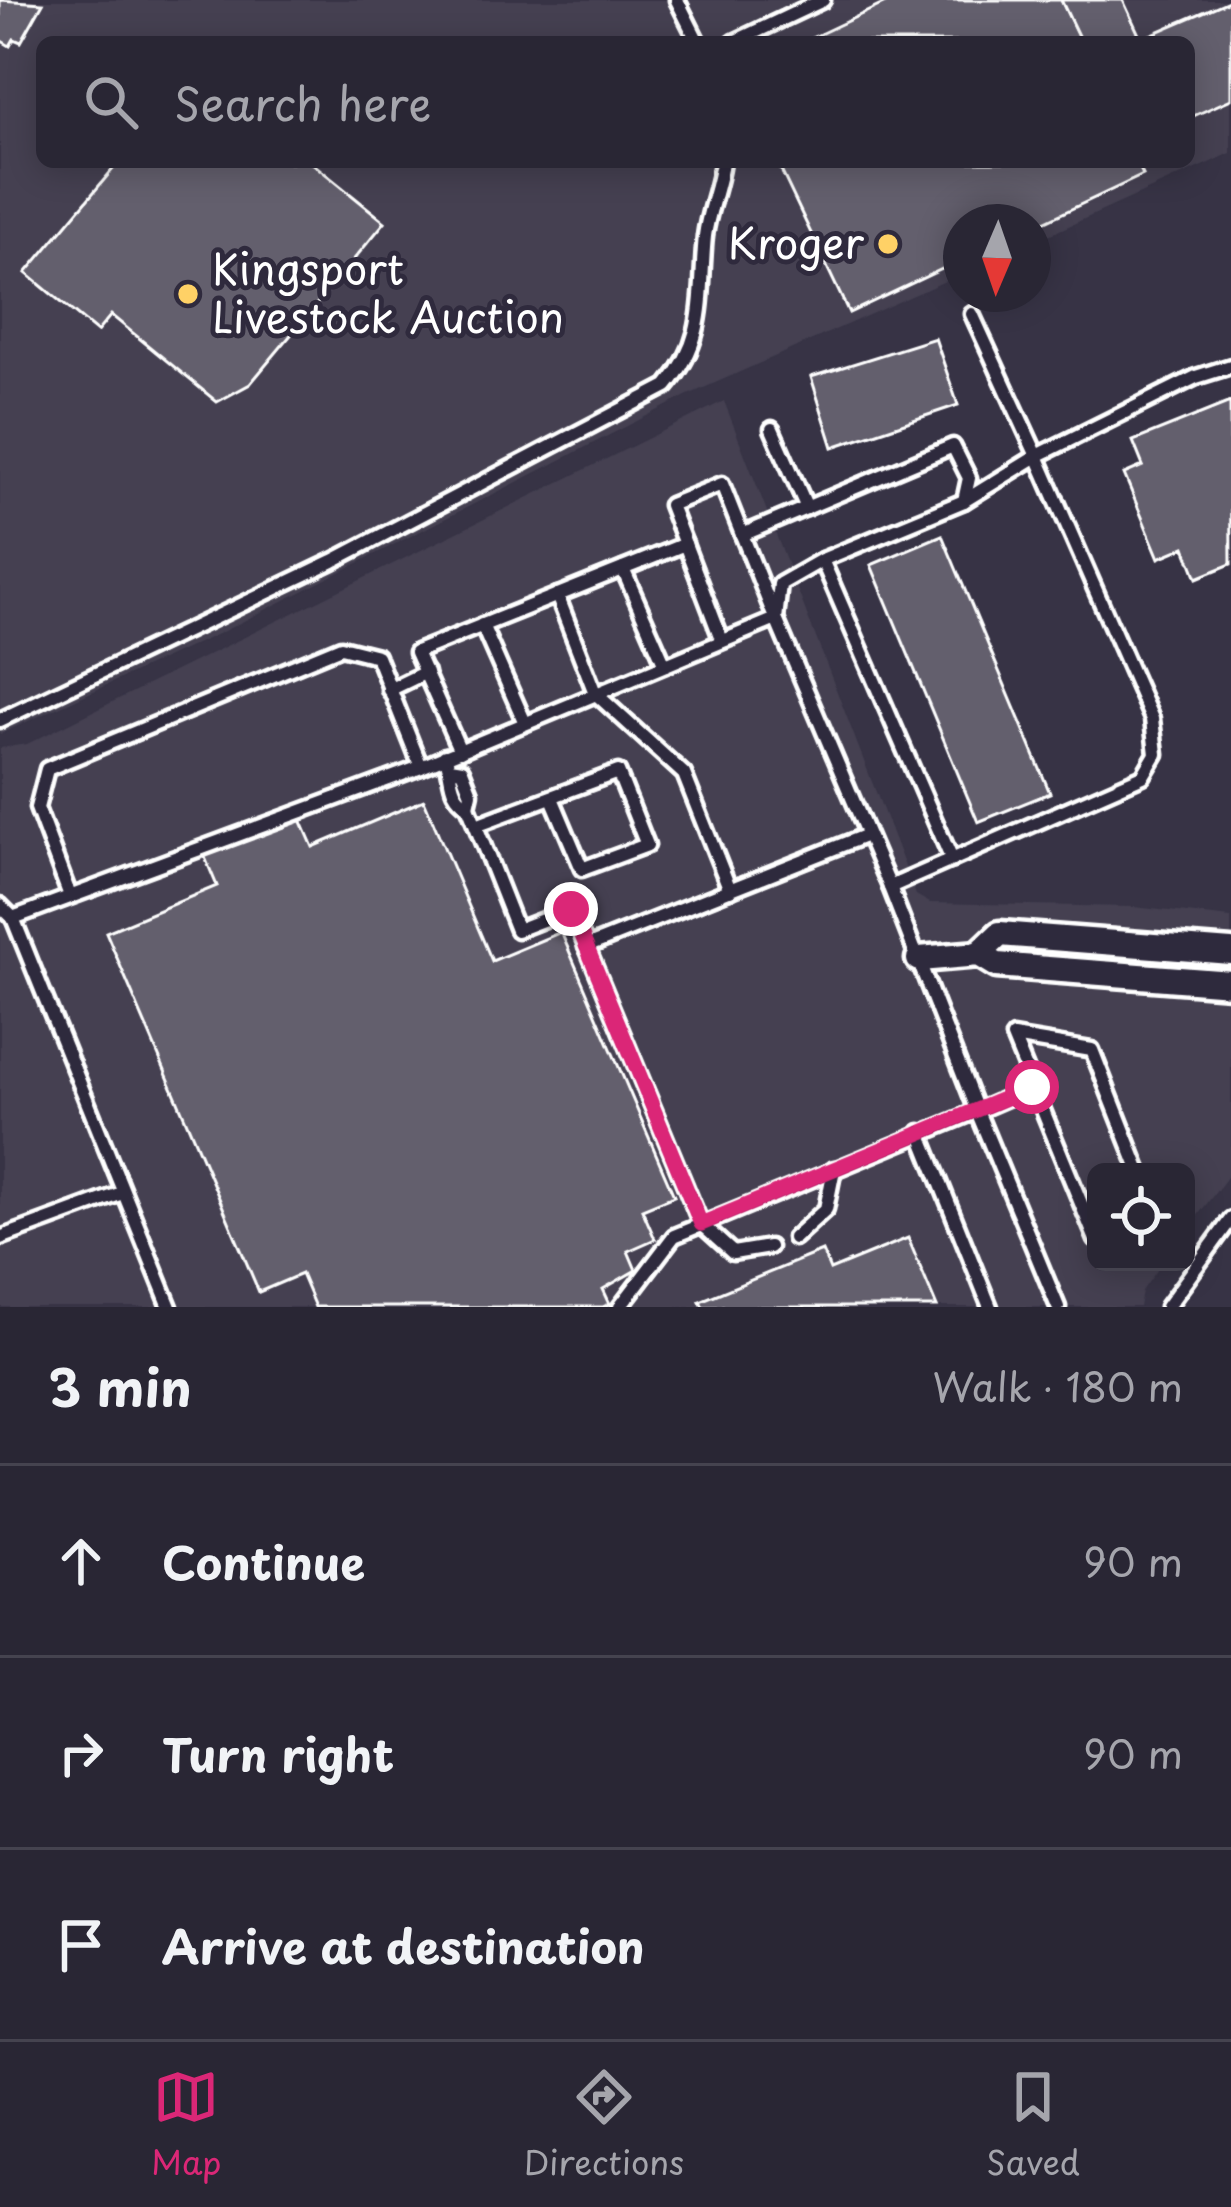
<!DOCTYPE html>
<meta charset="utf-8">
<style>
:root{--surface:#292634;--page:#353240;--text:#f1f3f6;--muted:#a5a5ac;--line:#45434f;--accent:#db2777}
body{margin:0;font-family:"Playpen Sans",sans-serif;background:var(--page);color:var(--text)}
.controls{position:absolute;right:36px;bottom:36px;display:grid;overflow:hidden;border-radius:18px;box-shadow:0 6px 30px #0003}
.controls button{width:108px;height:108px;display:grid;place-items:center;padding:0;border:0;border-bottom:3px solid var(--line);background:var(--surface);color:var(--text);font:60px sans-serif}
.compass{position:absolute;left:943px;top:204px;width:108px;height:108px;border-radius:50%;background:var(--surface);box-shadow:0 6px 30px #0003;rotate:182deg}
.stop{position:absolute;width:36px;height:36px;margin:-27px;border:9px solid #db2777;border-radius:50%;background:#fff}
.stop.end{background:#db2777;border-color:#fff;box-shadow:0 3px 12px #0008}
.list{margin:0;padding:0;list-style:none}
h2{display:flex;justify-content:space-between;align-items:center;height:156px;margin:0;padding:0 48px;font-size:51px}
h2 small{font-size:39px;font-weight:400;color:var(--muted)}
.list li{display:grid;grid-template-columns:78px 1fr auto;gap:36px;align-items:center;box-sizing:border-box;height:192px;padding:0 48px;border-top:3px solid var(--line)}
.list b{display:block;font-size:45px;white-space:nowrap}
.list em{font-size:39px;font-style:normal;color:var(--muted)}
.icon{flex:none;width:66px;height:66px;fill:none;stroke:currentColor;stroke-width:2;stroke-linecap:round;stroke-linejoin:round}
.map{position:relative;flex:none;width:1231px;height:1307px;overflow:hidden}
.search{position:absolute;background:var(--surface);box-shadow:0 6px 30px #0003;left:36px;right:36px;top:36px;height:132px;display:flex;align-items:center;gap:30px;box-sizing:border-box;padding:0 42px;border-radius:18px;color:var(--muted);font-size:45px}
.sheet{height:732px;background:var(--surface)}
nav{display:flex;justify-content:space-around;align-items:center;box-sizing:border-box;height:168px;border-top:3px solid var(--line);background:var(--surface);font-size:33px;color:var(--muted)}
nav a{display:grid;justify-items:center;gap:6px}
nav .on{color:var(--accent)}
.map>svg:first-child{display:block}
</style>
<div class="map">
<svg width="1231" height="1307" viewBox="0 0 1231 1307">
<rect width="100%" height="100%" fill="#373345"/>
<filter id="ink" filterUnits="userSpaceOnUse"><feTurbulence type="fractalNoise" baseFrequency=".00833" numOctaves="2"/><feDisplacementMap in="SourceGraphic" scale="24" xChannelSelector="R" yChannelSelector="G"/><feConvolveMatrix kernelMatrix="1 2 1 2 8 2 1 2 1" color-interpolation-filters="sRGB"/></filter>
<g filter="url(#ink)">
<g fill="#444051" fill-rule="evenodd">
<path d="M0 0H1231V153L1033 242V222H961V274L688 395 222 632 0 734ZM42 42H1189V162H42Z"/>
<polygon points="724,401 916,895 930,903 1134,907 1231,918 1231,1172 1186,1231 1186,1172 1096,1172 1096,1262 1163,1262 1142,1291 1139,1307 0,1307 0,748 27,744"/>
</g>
<g fill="#635f6d" stroke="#fff" stroke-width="3">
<polygon points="0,0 43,3 21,42 14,39 10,46 0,40"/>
<polygon points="892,0 1061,0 1081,42 803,42"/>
<polygon points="1061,0 1123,0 1141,39 1231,0 1231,99 1189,118 1189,42 1081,42"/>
<polygon points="119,162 311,162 385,222 250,384 217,402 111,315 97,332 26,273"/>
<polygon points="777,162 1137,162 1143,175 1033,227 1033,222 961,222 961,260 849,313"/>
<polygon points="935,338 958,405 833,447 811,377"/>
<polygon points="1230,402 1231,564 1197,578 1185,547 1159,558 1124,474 1143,466 1133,441"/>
<polygon points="942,535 1050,793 978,822 871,565"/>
<polygon points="424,800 492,961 561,932 674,1196 642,1209 655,1239 628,1251 636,1270 603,1289 610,1304 603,1307 315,1307 301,1274 259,1292 106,932 217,886 204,855 299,815 313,847"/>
<polygon points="908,1238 937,1307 703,1307 700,1301 822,1251 830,1270"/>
</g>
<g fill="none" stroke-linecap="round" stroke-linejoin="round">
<g stroke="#fff" stroke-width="21">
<g id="service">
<polyline points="677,0 698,42"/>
<polyline points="734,42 823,0"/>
<polyline points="972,314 1037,456 1196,377 1231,366"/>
<polyline points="772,429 807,508"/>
<polyline points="742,535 953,446 969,478 964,501"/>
<polyline points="685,544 670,505 722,484 773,613"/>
<polyline points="822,560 964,501 1037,456 1152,719 1156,754 1143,776 890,887"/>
<polyline points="623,569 665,665"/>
<polyline points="557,595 595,693 684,774 730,890"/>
<polyline points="776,619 780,584 822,560 952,860"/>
<polyline points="482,625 525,723"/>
<polyline points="389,690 426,672"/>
<path d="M0 720 333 561 667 386C708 337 699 296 705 236 708 211 719 187 722 162"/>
<polyline points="460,751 416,652 685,544 722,641"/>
<path d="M445 756C454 777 446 791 468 806L517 930 571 909 701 1224 733 1253 769 1247"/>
<polyline points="450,768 462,770 471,793 468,806"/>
<polyline points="476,825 618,772 647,845 582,869 552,798"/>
<polyline points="70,896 37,808 47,769 341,647 377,656 421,767"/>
<polyline points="0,905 13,918 421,767 776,619 890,887 977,1111 674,1236 620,1307"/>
<polyline points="13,918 170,1307"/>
<polyline points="586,947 867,835"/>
<polyline points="1032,1087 977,1111 1058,1307"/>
<polyline points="920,1132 990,1307"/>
<polyline points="0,1238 122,1193"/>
<polyline points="794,1238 826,1209 834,1169"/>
<polyline points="1096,1240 1013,1037 1092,1050 1140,1172"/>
<polyline points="1167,1307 1231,1219"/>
</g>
</g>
<g stroke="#fff" stroke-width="33">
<g id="minor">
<polyline points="979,954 1000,934 1231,952"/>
<polyline points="919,959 979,954 997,965 1231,983"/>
</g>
</g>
<use href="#service" stroke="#2f2a3d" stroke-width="12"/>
<use href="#minor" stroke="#2f2a3d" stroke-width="24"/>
</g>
</g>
<g fill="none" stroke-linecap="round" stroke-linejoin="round" filter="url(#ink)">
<polyline stroke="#db2777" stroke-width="15" points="571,909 701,1224 1032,1087"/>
</g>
<g fill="#ffd166" stroke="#2f2a3d" stroke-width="4.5">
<circle cx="888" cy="244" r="12"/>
<circle cx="188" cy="294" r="12"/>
</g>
<g text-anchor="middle" stroke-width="10" stroke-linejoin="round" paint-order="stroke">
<g font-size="42" fill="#fff" stroke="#2f2a3d" text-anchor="end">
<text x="864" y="259">Kroger</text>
<text x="212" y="285" text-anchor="start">Kingsport<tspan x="212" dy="48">Livestock Auction</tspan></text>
</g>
</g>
</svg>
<div class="controls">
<button><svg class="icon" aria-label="locate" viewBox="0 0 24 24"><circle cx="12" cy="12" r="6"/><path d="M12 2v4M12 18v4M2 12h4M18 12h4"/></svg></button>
</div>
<svg class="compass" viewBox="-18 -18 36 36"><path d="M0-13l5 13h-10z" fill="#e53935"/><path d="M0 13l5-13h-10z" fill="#a5a5ac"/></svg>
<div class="stop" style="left:1032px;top:1087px"></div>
<div class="stop end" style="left:571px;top:909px"></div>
<div class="search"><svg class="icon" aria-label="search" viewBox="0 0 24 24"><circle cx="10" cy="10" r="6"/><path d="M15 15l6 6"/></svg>Search here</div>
</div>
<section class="sheet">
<h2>3 min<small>Walk · 180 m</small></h2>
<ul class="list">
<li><svg class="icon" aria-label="ahead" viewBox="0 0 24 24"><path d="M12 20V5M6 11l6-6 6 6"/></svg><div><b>Continue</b></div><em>90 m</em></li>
<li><svg class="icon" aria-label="right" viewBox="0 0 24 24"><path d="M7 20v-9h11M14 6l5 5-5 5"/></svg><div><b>Turn right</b></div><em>90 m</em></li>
<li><svg class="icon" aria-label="arrive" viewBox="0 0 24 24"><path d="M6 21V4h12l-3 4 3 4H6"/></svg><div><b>Arrive at destination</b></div></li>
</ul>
</section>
<nav>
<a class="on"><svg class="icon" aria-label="map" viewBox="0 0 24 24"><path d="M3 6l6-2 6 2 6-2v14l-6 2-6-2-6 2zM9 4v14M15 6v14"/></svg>Map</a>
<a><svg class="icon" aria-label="directions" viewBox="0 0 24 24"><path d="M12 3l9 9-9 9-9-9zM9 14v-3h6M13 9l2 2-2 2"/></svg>Directions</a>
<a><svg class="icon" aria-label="saved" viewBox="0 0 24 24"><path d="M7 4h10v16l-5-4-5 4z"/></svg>Saved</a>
</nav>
